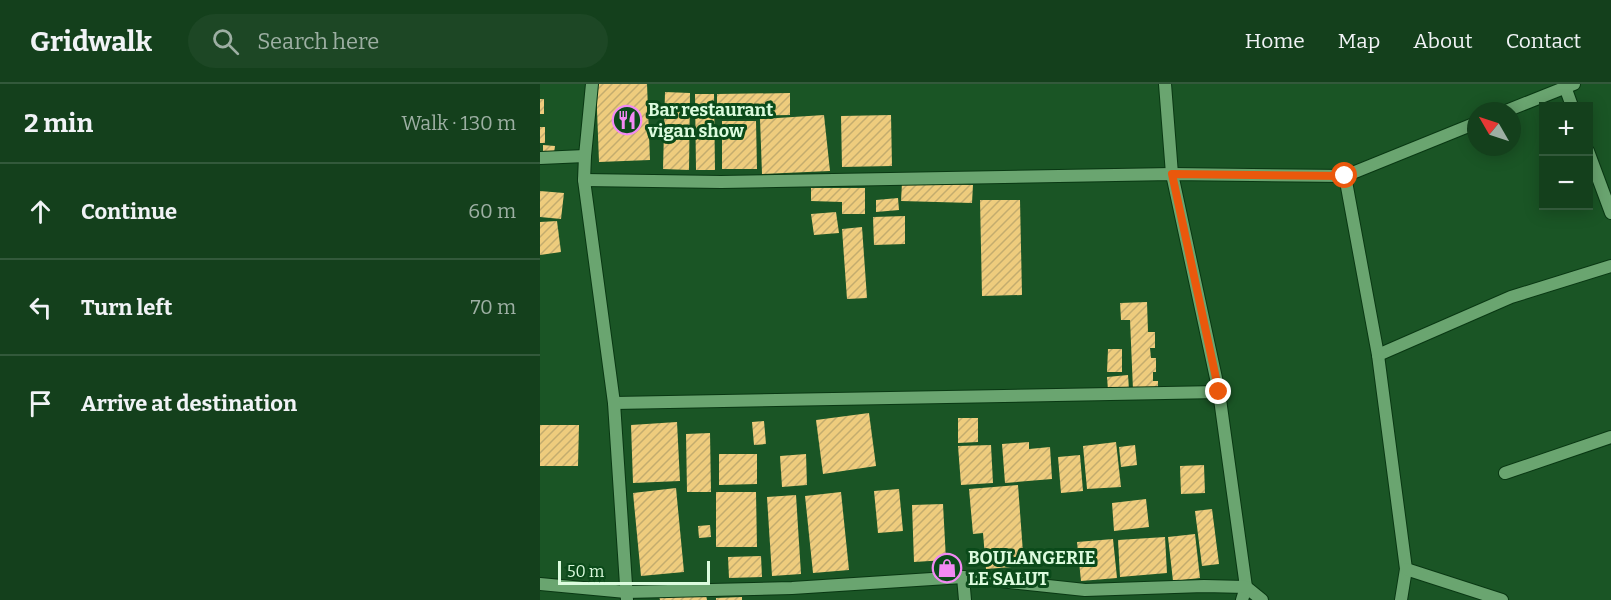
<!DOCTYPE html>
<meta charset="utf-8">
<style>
:root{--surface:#14401c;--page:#1d4725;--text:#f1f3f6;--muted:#9dafa3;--line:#33593b}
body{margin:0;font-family:Bitter,serif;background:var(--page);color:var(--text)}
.controls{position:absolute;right:18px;top:18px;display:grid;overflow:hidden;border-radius:0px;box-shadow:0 3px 15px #0003}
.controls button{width:54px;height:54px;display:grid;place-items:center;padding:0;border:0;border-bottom:2px solid var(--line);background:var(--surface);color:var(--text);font:30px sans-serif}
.compass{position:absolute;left:927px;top:18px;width:54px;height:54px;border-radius:50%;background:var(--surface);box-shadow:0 3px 15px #0003;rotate:309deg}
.scale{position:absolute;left:18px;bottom:15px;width:152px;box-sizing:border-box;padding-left:6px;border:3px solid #dcfbde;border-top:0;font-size:16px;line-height:21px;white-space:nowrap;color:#dcfbde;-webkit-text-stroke:4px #0b4a1a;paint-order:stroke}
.stop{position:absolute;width:18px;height:18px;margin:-14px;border:4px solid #ea580c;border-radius:50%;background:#fff}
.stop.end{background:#ea580c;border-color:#fff;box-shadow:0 2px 6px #0008}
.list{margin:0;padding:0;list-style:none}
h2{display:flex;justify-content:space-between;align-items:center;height:78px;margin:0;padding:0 24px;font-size:26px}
h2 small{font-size:20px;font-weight:400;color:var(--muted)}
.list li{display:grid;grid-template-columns:39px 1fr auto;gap:18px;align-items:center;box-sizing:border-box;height:96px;padding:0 24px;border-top:2px solid var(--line)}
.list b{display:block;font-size:22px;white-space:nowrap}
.list em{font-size:20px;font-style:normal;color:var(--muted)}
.icon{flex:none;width:33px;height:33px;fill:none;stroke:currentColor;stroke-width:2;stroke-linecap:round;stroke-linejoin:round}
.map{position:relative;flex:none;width:1071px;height:516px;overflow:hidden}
header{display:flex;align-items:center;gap:36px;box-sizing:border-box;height:84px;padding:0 30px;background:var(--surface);border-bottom:2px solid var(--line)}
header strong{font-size:28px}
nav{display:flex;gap:33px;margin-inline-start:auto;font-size:21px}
.search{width:420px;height:54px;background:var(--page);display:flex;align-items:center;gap:15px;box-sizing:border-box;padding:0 21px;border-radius:33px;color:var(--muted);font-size:22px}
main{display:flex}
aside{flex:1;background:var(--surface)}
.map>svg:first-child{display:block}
</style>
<header>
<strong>Gridwalk</strong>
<div class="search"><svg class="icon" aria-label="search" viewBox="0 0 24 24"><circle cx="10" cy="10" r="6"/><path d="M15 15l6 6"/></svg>Search here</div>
<nav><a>Home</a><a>Map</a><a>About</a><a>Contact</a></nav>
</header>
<main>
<aside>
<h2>2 min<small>Walk · 130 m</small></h2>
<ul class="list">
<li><svg class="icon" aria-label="ahead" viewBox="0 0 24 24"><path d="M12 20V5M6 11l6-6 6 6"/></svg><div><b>Continue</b></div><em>60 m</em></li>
<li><svg class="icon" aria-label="left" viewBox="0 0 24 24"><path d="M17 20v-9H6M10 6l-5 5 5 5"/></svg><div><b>Turn left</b></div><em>70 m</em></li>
<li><svg class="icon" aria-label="arrive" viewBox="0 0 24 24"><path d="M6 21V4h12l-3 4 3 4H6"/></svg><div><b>Arrive at destination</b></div></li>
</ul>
</aside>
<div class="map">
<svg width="1071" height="516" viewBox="0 0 1071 516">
<defs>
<pattern id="building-hatch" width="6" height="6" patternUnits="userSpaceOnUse" patternTransform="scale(1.5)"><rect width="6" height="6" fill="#eecc7d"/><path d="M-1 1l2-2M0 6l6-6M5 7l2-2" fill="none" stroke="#c3ac6e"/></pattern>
</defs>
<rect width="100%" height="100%" fill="#1a5525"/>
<g fill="url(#building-hatch)">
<polygon points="56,0 107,0 110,76 59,78"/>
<polygon points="125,8 150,9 149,86 123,85"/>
<polygon points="250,9 250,31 177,32 177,10"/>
<polygon points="155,10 174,10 175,86 156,86"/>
<rect x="0" y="15" width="4" height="15"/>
<polygon points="284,31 290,87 222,90 220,35"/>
<polygon points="351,31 352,82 302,83 301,32"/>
<polygon points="182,37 216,37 217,85 182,85"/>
<rect x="0" y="43" width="5" height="16"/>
<polygon points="3,61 15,62 14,70 3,69"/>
<polygon points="362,99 433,101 432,119 361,117"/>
<polygon points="271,104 325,104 325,130 302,130 302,118 271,117"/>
<polygon points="0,107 24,109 21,135 0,133"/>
<polygon points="358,114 359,126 336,128 336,116"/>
<polygon points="440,116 480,116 482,211 442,212"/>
<polygon points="296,128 299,149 274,151 271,130"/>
<polygon points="365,132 365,160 334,161 333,133"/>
<polygon points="17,137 21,168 0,171 0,138"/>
<polygon points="322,143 327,214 307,215 302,145"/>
<polygon points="607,218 608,248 615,248 615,264 610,264 611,274 616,274 616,288 613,288 613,297 618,297 618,305 593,306 590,236 581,236 580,219"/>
<polygon points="568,265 582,265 582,288 567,288"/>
<polygon points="588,291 589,305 568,306 567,293"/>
<polygon points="329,329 336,382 283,390 276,336"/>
<polygon points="418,334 438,334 438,358 418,359"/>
<polygon points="224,337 226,360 214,361 212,338"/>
<polygon points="137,338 140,397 93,399 91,341"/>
<polygon points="0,341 39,341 38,382 0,382"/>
<polygon points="170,349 171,408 147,408 146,350"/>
<polygon points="489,358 489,365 510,363 512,395 465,399 462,360"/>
<polygon points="576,358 581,403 547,405 543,362"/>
<polygon points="451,361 453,399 421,401 418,362"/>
<polygon points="595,361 597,381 581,383 579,363"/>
<polygon points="179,370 217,370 217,400 179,401"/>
<polygon points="266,370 267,401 242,403 240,372"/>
<polygon points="540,371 543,407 521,409 518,373"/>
<polygon points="664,381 665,409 641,410 640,382"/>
<polygon points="478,401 484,482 446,485 443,449 433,450 429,405"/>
<polygon points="136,404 144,488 101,492 93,409"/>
<polygon points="359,405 363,447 338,449 334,407"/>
<polygon points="176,408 216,408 217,463 176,463"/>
<polygon points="301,408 309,486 273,489 265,412"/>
<polygon points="256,411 261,490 232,492 227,413"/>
<polygon points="606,415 609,443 574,447 572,419"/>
<polygon points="403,420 406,476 374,478 372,421"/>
<polygon points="672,425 679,480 662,482 655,427"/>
<polygon points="170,441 171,453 159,454 158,442"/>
<polygon points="655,450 660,494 633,497 628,453"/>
<polygon points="625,453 627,489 580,493 578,456"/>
<polygon points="573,455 577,494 541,497 537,458"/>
<polygon points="221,472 222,493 189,494 188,473"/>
<polygon points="166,511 167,516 120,516 119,512"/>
<polygon points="202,513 202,516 176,516 176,514"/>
</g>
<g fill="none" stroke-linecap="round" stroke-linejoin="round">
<g stroke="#093813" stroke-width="14">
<g id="minor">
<polyline points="625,0 632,90 679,308 706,503 702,516"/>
<polyline points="1024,0 1032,22"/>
<polyline points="966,27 1034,0"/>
<polyline points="1048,67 1071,129"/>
<polyline points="0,74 45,72"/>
<polyline points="805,92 838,271 866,485 861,516"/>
<polyline points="44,96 181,98 632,90 805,92 936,39"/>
<polyline points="838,271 971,213 1071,182"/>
<polyline points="74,319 679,308"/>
<polyline points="965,389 1071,353"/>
<polyline points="866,485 962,516"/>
<polyline points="423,493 425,516"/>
<polyline points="0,500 86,508 252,504 423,493 545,506 664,502 706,503 722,516"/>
</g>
</g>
<g stroke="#093813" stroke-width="14">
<polyline id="tertiary" points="52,0 45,72 44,96 74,319 87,516"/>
</g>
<use href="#minor" stroke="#6aa570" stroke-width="12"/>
<use href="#tertiary" stroke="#6aa570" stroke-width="12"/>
</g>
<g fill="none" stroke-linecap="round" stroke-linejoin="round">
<polyline stroke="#ea580c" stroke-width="8" points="679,308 632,90 805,92"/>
</g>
<defs>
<g id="restaurant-ring" transform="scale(1.5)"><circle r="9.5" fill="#0b4a1a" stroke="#f28af3" stroke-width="1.5"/><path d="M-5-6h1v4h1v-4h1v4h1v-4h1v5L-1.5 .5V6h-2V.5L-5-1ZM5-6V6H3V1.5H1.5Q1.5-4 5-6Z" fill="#f28af3"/></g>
<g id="shop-ring" transform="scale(1.5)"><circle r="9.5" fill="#0b4a1a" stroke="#f28af3" stroke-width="1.5"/><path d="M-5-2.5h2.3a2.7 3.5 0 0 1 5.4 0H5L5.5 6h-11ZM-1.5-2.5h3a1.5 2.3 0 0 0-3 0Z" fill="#f28af3"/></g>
</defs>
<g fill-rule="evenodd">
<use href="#restaurant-ring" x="87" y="36"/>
<use href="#shop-ring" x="407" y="484"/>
</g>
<g text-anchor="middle" stroke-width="6" stroke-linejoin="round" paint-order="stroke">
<g font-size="18" font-weight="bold" fill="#dcfbde" stroke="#0b4a1a" text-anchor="start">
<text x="108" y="32">Bar restaurant<tspan x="108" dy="21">vigan show</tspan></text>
<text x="428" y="480">BOULANGERIE<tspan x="428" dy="21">LE SALUT</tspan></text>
</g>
</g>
</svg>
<div class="controls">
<button>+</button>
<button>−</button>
</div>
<svg class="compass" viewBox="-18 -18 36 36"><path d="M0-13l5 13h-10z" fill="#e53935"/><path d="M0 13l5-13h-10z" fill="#9dafa3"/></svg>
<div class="scale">50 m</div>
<div class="stop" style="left:805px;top:92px"></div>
<div class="stop end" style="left:679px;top:308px"></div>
</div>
</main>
